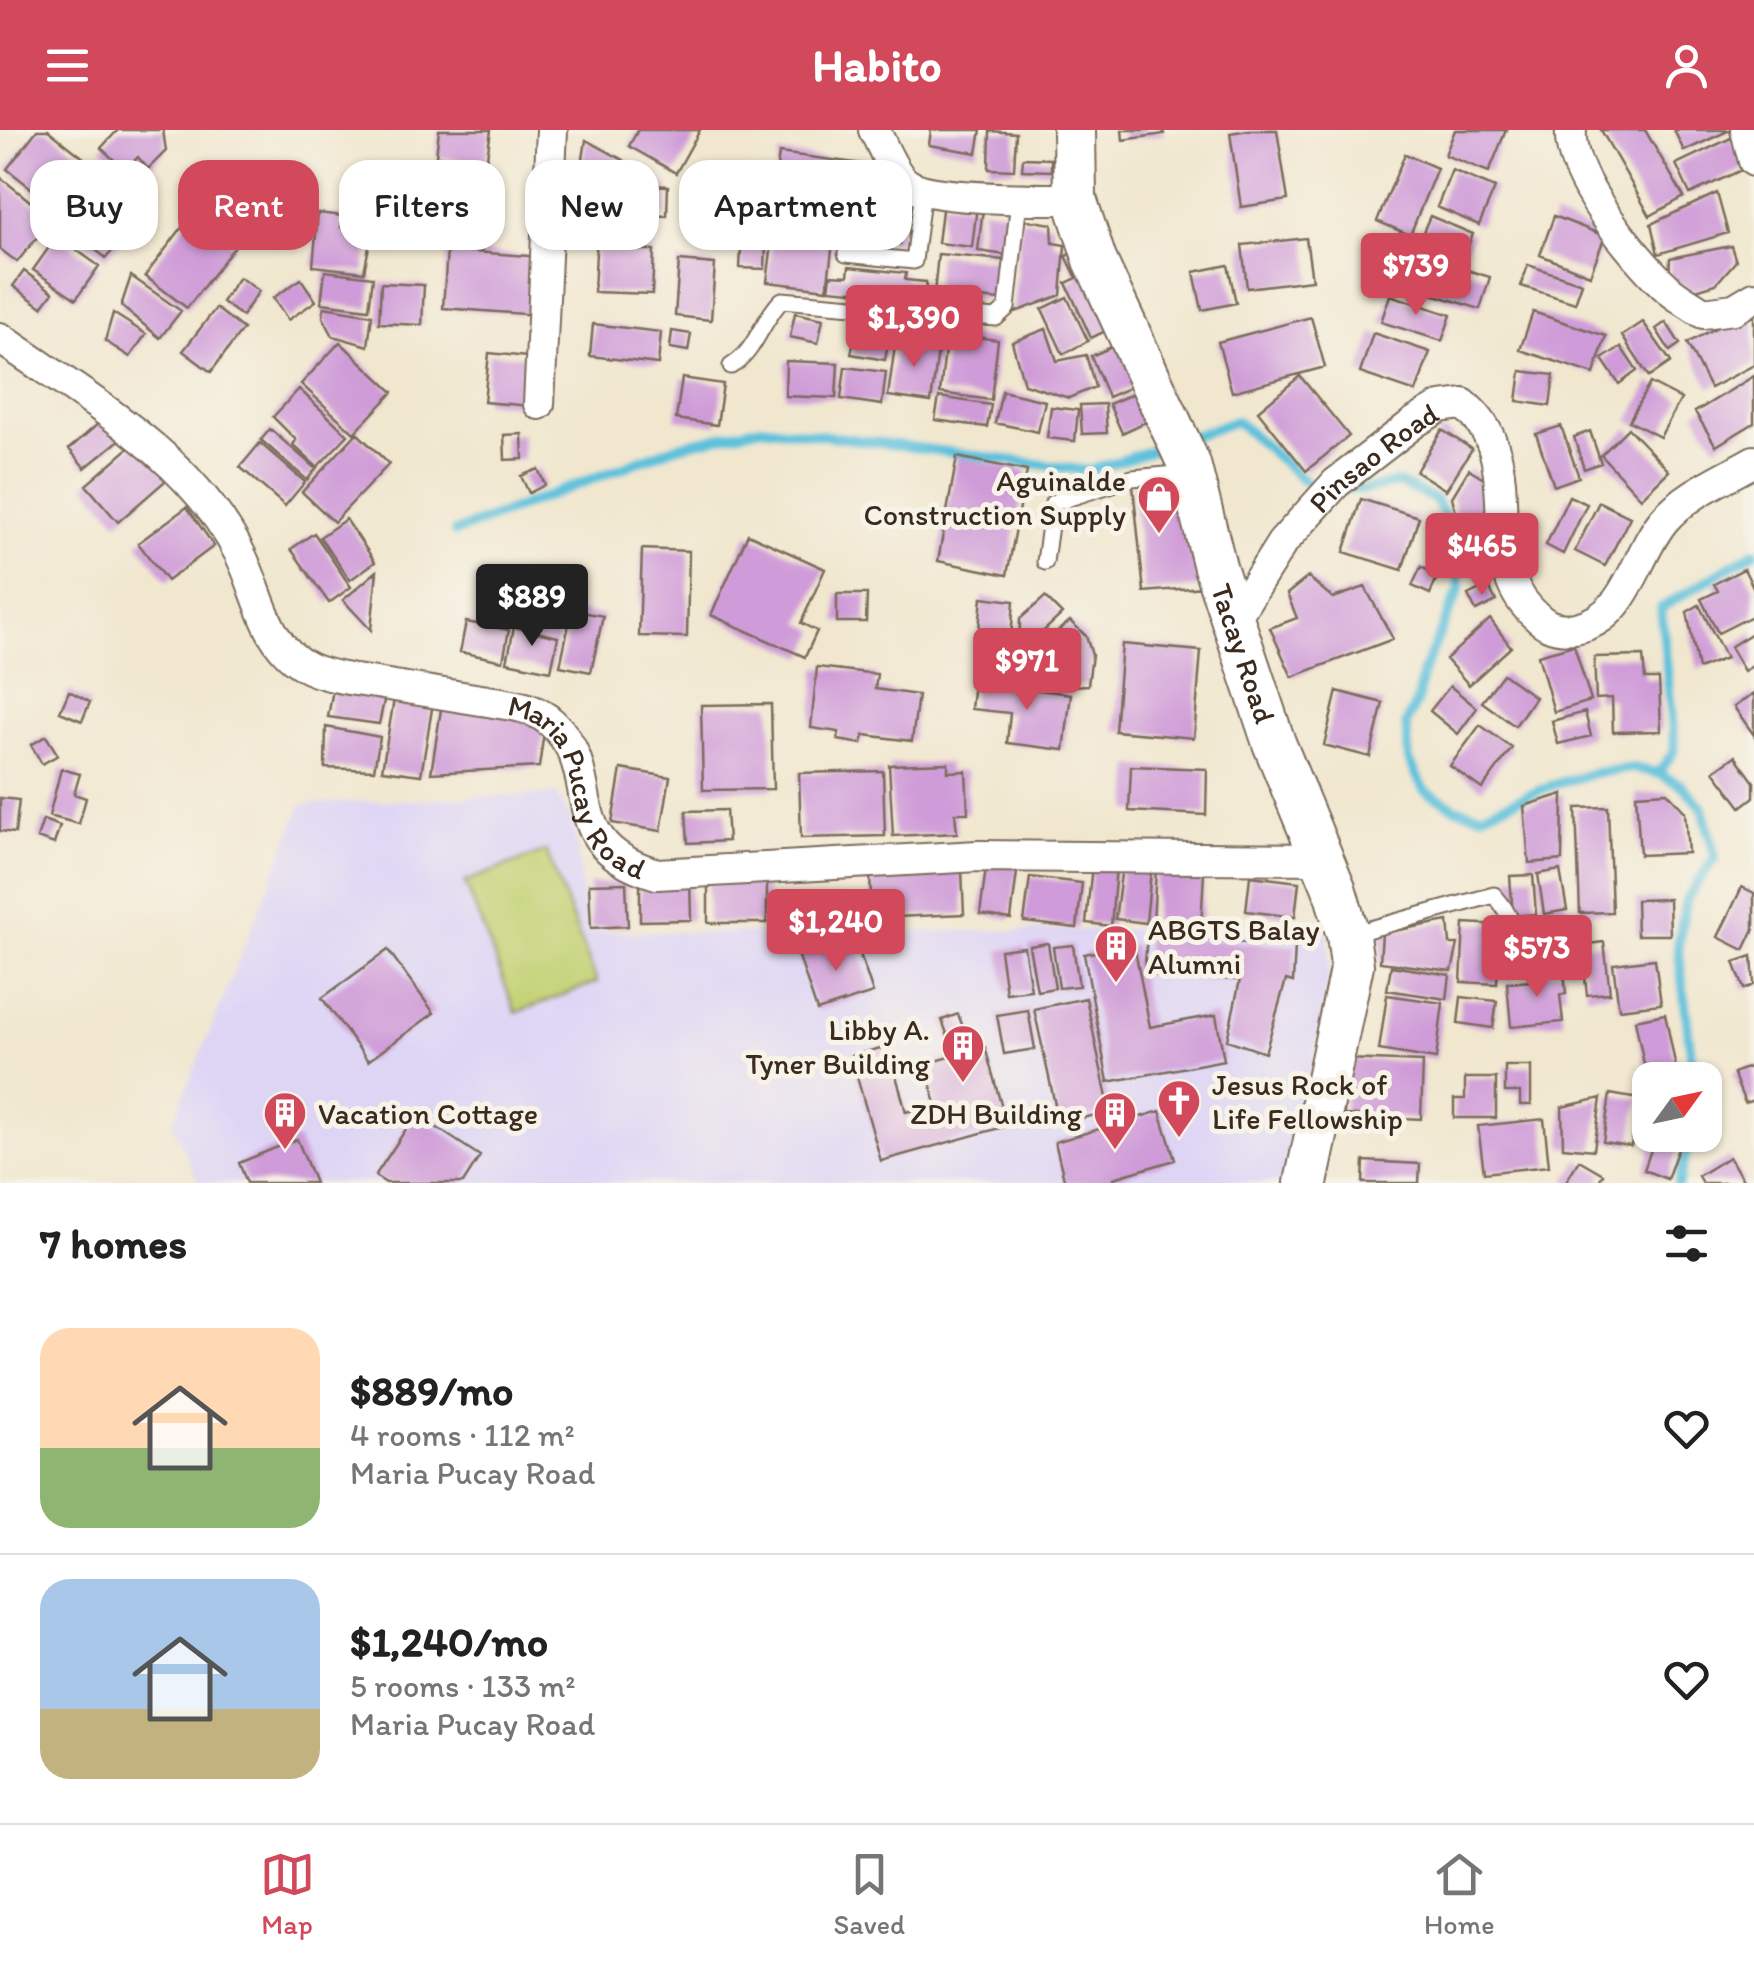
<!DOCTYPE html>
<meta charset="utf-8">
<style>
:root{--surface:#fff;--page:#f6f6f6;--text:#222;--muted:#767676;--line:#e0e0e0;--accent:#d1495b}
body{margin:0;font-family:Itim,sans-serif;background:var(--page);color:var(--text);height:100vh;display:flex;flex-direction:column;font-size:38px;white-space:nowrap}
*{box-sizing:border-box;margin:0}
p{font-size:32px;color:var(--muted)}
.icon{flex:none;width:55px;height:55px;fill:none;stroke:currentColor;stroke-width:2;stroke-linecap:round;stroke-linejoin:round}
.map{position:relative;height:1053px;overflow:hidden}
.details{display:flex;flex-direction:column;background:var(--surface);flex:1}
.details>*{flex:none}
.banner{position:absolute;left:30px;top:30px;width:1000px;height:90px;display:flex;gap:20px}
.needle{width:65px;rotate:57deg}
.buttons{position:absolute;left:1632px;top:932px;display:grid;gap:20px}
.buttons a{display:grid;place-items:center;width:90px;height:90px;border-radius:20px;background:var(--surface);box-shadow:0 2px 8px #0004;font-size:50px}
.price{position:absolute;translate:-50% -85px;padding:0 22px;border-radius:10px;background:var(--accent);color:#fff;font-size:32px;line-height:65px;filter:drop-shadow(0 2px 5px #0008)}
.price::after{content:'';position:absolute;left:50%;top:60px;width:30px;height:22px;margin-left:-15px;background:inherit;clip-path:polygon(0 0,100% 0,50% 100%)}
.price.active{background:#222;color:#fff}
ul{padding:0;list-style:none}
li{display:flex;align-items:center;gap:30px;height:250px;padding:0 40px}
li+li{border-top:2px solid var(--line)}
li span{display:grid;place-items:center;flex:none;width:280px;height:200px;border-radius:30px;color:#555}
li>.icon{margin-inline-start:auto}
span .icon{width:120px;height:120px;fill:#fffc;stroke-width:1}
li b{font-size:42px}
h2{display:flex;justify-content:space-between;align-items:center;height:120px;padding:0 40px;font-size:42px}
.tag{padding:0 35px;border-radius:30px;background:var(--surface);box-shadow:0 2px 8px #0004;font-size:35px;line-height:90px}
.tag.active{background:var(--accent);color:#fff}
header{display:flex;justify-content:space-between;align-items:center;height:130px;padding:0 40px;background:var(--accent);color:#fff;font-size:45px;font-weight:700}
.dock{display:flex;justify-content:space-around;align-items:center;height:140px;border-top:2px solid var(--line);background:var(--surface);font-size:28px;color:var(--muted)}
.dock a{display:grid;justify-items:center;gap:5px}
.dock .active{color:var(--accent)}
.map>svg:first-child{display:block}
.built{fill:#ded5f5}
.green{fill:#c2d173;stroke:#7e7e48;stroke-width:2.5}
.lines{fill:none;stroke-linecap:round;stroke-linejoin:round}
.stream{stroke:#5dc1db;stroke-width:10}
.building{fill:#cf9bd8}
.service-casing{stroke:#7b6c5c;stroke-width:19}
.minor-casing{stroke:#7b6c5c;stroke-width:34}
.secondary-casing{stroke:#7b6c5c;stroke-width:46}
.service{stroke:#fff;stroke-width:15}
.minor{stroke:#fff;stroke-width:30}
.secondary{stroke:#fff;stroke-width:42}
.labels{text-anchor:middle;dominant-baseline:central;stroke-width:10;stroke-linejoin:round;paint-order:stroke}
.street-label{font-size:30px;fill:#3b2a1e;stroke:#f7f3e8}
.poi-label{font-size:30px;fill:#3b2a1e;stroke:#f7f3e8;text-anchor:end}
</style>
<header><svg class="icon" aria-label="menu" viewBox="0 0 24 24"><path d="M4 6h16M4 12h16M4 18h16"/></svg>Habito<svg class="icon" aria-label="person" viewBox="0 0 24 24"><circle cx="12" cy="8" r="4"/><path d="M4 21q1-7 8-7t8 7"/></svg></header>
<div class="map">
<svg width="1754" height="1053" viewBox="0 0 1754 1053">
<rect width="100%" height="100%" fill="#f7f3e8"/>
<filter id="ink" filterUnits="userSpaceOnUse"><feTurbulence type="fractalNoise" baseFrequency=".01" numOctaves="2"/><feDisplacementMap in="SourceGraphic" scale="20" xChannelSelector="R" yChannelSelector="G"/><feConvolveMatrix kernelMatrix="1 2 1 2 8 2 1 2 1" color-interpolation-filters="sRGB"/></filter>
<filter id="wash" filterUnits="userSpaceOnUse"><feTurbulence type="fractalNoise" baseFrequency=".0048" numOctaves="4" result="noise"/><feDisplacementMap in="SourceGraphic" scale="40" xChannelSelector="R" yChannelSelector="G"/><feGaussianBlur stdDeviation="2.25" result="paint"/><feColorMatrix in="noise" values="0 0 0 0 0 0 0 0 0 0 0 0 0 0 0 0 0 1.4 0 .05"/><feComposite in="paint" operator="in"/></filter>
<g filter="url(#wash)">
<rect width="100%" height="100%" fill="#f1e7cf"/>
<path class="built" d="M556,664L574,693L587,801L772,803L1272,798L1328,793L1329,846L1289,1053H199L172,994L302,674Z"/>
<path class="green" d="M546,721L597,852L516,883L465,752Z"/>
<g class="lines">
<path class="stream" d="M1187,308L1236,291L1309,355L1322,356
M1339,358L1363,360L1398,353L1434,369L1448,391L1457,425L1460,458L1422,544L1418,568L1406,594L1409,630L1424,660L1458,679L1482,684L1550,656L1594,643L1634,638L1658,643L1683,656L1703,678L1715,727L1686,770L1678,815L1694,950
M455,402L678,316L762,297L1089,341L1171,314
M1658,643L1675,620L1661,478L1754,422
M1678,1053L1691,1005"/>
</g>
<g id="blocks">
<path class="building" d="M37,0H48L95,37L60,81L7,39Z
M118,0H163L166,21L148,39L138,27L125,40L101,18Z
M439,0H491L486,34L436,26Z
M638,0H700L676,43L629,16Z
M931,0H981L977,23L929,15Z
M1122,0H1163L1164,4L1123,10Z
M1249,0H1277L1288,70L1241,77L1230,3Z
M1455,0H1506L1489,42L1445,25Z
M1601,0H1645L1684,67L1650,86Z
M1674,0H1730L1684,21Z
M990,1L1016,3L1014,40L989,39Z
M1731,8L1746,38L1690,64L1676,34Z
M586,10L636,37L627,96L574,85Z
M779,23L879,36L876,66L775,52Z
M1405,24L1437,38L1410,105L1377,91Z
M1023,28L1051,29V41L1022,40Z
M231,40L286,63L252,108L207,78Z
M1452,40L1495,58L1479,95L1437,77Z
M107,41L159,67L106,128L65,96Z
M0,47L52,89L17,132L0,119Z
M388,49L435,55L430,107L383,101Z
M650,55L668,56L667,86L649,85Z
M1717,63L1728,103L1658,124L1651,94Z
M744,64L768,65L765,139L740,138Z
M879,66L904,70L900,114L863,110L864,92L876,93Z
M359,70L379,75L372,101L353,95Z
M943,72L977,76L972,117L938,113Z
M777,75L837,82L827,159L767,152Z
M983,78L1012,82L1006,125L978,121Z
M193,83L235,116L187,178L145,146Z
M318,83L343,86L341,97L370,111L364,142L313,136Z
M1430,86L1473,104L1462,130L1419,111Z
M1554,86L1605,106L1590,145L1540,125Z
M1021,89L1052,94L1053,113L1065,115L1061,165L1013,183Z
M597,101L642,102L641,120H654L652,164L594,162Z
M57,106L99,136L76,169L33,140Z
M1306,108L1312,150L1247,158L1242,115Z
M1731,116L1736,131L1716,154L1693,161L1669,147L1670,128Z
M1393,117L1490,147L1480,179L1383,149Z
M1081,118L1118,195L1091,208L1066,153L1077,148L1066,126Z
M447,120L542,127L538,185L443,178Z
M938,124L1004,130L1001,170L934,164Z
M679,131L715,134L711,190L675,186Z
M1228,135L1236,173L1202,180L1194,142Z
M1528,135L1582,153L1575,173L1521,156Z
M849,137L906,143L905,150L926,152L925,168L829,159L831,145L848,146Z
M24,141L53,162L42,177L13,156Z
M325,141L373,147L369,179L321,173Z
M131,146L181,181L160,208L121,176Z
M239,147L259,161L242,186L222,172Z
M301,149L316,171L288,190L273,168Z
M381,153L424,155L422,195L379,193Z
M1390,165L1451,185L1442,211L1381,192Z
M1067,167L1088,211L1063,224L1042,179Z
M324,177L372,185L368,216L333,206L323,187Z
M216,178L243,199L211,242L183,221Z
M1754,178V235L1710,258L1687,213Z
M1533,182L1606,206L1594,244L1520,220Z
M113,183L146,204L130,227L105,211Z
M795,183L823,189L818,213L790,207Z
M1311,187L1325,237L1232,262L1218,212Z
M1643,192L1671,232L1649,247L1622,206Z
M1666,192L1680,214L1670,221L1656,199Z
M593,194L661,202L658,234L590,226Z
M857,196L890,202L885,230L851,224Z
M1046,199L1057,231L1086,225L1095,257L1069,268L1024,254L1012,212Z
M672,201L691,204L688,221L670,218Z
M947,203L998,210L991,270L940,263Z
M1373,203L1430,222L1416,262L1360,243Z
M896,208L939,214L931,272L888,266Z
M340,212L393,262L354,303L301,254Z
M1121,213L1138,254L1108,267L1091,226Z
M1621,217L1637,241L1619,254L1602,229Z
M489,223L537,228L531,276L484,272Z
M786,231L838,233L836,268L785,266Z
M845,237L886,242L882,275L841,269Z
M1521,241L1554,245L1550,276L1517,271Z
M1300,246L1349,306L1306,341L1258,281Z
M1754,246V293L1716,316L1695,282Z
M682,248L723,254L717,295L676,289Z
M1650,253L1681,269L1660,307L1629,291Z
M299,259L348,305L317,337L293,315L296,310L273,287Z
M1144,259L1157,287L1122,303L1109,274Z
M1002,261L1045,271L1038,302L995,293Z
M939,267L991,275L987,297L935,290Z
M1105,274L1107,303L1082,304L1080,275Z
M1051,277L1078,280L1075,311L1047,308Z
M106,287L123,307L85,338L69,319Z
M1561,296L1579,347L1554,356L1536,304Z
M1628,298L1669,341L1641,368L1601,325Z
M270,299L316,339L307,350L261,310Z
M1442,300L1472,319L1446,360L1416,341Z
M1590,301L1601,333L1584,339L1574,307Z
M357,303L389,334L334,392L302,362Z
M522,304L523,329L505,330L504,305Z
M140,308L172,345L118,392L86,355Z
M260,313L305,352L285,376L240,337Z
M957,327L1027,341L1007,445L938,431Z
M538,339L545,355L529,363L521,346Z
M1469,339L1495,355L1496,426L1467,427L1452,367Z
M1193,350L1203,457L1144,462L1133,356Z
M1569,366L1587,374L1563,424L1546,415Z
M1361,369L1419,387L1402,440L1344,422Z
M1599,372L1630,387L1605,436L1575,421Z
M187,377L214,416L167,451L138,413Z
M346,389L375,432L350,450L320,407Z
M314,403L351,457L329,473L291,419Z
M748,404L825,439L801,493L817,501L805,527L711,485Z
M642,419L689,421L687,507L639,506Z
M1421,437L1438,445L1430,464L1412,456Z
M1744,439L1754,459V485L1718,503L1701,469L1718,461L1714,454Z
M377,441L371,500L343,470Z
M1308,447L1333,468L1365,457L1393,509L1292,547L1270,498L1297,488L1287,464Z
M1488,455L1496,471L1476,481L1468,465Z
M837,464H867L866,492H837Z
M982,467L1014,471L1008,544L975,542Z
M1045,467L1062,484L1019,524L1020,489Z
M1699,475L1726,528L1698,539L1687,482Z
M572,480L603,486L591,542L560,536Z
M1490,489L1511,517L1469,555L1446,529Z
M1070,491L1086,506L1092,525L1088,555L1057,557L1027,550L1018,534Z
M466,492L509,500L503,531L460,522Z
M514,497L558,507L551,541L507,532Z
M1754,502V535L1744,541L1730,517Z
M1122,514L1201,521L1194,608L1115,601Z
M1574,515L1591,571L1554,582L1538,525Z
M1643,526L1645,549H1659L1661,601L1613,602L1612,568L1596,569L1594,527Z
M817,537L877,544L875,559L918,565L912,611L864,605L862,614L838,610L839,602L811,598Z
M1503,544L1535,567L1515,596L1482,572Z
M335,548L387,557L379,594L328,587Z
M974,552L1071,564L1064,620L1007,613L1010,583L971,579Z
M1450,556L1477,578L1458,604L1430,581Z
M396,557L434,567L421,645L382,640Z
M69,561L90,572L82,591L60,582Z
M1337,561L1383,573L1370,627L1324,615Z
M1754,563V605L1734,577Z
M442,573L546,588L539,637L431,643Z
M771,574L773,659L703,660L701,575Z
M1585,582L1591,606L1558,614L1552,591Z
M1480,595L1512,618L1482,659L1450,636Z
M326,597L380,607L374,640L325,638Z
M46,606L58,625L42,634L31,615Z
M1735,626L1754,652V667L1741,677L1714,641Z
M948,633V642L966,641L968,683H955L957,703L893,706L889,635Z
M1131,636L1207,639L1206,685L1129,681Z
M61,639L80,644L74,664L86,668L79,694L49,686Z
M621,639L670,647L661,701L612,693Z
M883,641L885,706L801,708L799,643Z
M1667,662L1685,682L1688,723L1640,725L1636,664Z
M1563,664L1562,730L1529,733L1524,676Z
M0,668L19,670L15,703L0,701Z
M1608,677L1612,782L1580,783L1576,678Z
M726,680L728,711L688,713L686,681Z
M43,690L60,696L54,714L37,708Z
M987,730L1018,734L1011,789L980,784Z
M1092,735L1116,737L1111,796L1086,793Z
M1122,737L1151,740L1146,793L1115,789Z
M1156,739L1204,742L1201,797L1153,794Z
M1560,740L1567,780L1544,784L1538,744Z
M962,741L964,784L872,788L870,745Z
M1533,745L1536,784L1513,786L1510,746Z
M1250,746L1299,752L1295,787L1246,781Z
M690,747L691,790L640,791V748Z
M1030,747L1082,753L1077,798L1024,792Z
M626,753L628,796L591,798L589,754Z
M708,753H767V793H708Z
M1742,757L1754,763V799L1744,820L1718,807Z
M1669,769L1670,805H1637L1636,770Z
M1448,791L1450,814H1458L1452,841L1380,832L1382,803Z
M1464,793L1499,795L1497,854L1461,852Z
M1568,795L1569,836L1538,837L1537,796Z
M854,806L873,863L817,881L798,824Z
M1147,806L1295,816L1293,852L1286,850L1265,923L1227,910L1240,850L1144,844Z
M1604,812L1610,863L1587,865L1581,815Z
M1048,813L1055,858L1037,861L1029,816Z
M1073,815L1079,856L1059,858L1053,817Z
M1134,815L1150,897L1216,885L1224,930L1108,952L1084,824Z
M1024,817L1031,860L1006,863L1000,820Z
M388,820L434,883L368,931L322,868Z
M1752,826L1754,855L1744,859L1734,832Z
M1655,829L1661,874L1619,879L1613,834Z
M1391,836L1450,845L1447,869L1387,860Z
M1564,841L1566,864L1560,865L1563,892L1511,897L1507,853L1532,851L1531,844Z
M1387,865L1443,873L1436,929L1379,920Z
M1461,867L1497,871L1493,898L1458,893Z
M1086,868L1110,982L1059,993L1034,879Z
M1028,880L1035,919L1004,924L997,885Z
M958,884L968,910L951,915L942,890Z
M1665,884L1677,943L1647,949L1635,890Z
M888,916L906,982L936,974L925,934L985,917L1007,996L881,1031L851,926Z
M1346,929L1423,932L1421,989L1344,985Z
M1754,935V970L1745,973L1733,943Z
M1505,936H1531V975H1520V962H1505Z
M1465,948H1496V988H1454V969H1465Z
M1610,964L1639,969L1631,1016L1603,1012Z
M1601,968L1594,1020L1563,1017L1562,977Z
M1160,981L1175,1030L1114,1048L1115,1053H1065L1055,1012Z
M416,984L480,1026L463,1053H386L375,1046Z
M1544,989L1549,1036L1484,1043L1478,996Z
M1656,1005H1683L1667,1049L1644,1040Z
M297,1009L315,1053H247L239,1033Z
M1729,1027L1745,1053H1702L1698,1046Z
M1579,1030L1603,1044L1598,1053H1565Z
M1364,1031L1420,1034L1419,1053H1363Z"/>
</g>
</g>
<g filter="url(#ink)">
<use href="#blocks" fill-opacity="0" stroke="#7b6c5c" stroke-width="2.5"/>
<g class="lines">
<g class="service-casing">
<path id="service" d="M851,81L846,124L914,131L923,60
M731,236C756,222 761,190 782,170L996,188L1007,178L1019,70
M1045,432L1053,373L1132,348L1188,343
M1352,804L1494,765C1511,784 1516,799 1515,824"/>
</g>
<g class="minor-casing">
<g id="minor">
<path d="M874,0C883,15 892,43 906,53C928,70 1044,69 1075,69"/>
<path d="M1571,0C1567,46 1633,126 1665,156C1676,167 1691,174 1703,183L1734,179L1754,167"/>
<path d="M1746,0L1754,31"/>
<path id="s1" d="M0,208C87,269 191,326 240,424C261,465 264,516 309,538C329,547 355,550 376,553C411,559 446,564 481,570C505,574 533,575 552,593C608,645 553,714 657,744L978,726L1321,729"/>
<path d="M539,274L552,0"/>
<path id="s2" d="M1233,491L1282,413L1336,353L1415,292L1440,277L1463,274C1531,328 1475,421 1529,479C1543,494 1553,501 1575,498C1628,489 1634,426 1664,390C1686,364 1725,348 1754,331"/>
</g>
</g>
<g class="secondary-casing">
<g id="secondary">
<path id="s3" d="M1074,0L1075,69L1095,130L1189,334L1215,437L1274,613L1334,758L1348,805L1352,835L1306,1053"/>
</g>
</g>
<use href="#service" class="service"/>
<use href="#minor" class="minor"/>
<use href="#secondary" class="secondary"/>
</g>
</g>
<defs>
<g id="shop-pin" transform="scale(2.25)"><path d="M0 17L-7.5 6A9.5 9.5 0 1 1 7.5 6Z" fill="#d1495b" stroke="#f7f3e8"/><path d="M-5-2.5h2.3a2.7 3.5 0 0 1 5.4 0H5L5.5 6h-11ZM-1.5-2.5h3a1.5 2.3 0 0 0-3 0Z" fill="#fff"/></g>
<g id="building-pin" transform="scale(2.25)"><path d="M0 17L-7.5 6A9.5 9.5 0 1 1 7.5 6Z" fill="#d1495b" stroke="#f7f3e8"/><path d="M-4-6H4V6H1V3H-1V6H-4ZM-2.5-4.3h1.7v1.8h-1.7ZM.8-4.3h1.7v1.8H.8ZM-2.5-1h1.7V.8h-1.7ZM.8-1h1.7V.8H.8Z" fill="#fff"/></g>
<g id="church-pin" transform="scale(2.25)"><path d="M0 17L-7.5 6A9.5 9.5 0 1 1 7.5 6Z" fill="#d1495b" stroke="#f7f3e8"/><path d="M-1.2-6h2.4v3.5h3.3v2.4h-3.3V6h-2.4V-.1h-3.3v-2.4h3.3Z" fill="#fff"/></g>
</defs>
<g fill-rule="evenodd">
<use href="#shop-pin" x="1159" y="367"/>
<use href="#building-pin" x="1116" y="816"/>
<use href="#building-pin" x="963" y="916"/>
<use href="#church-pin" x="1179" y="971"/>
<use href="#building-pin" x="285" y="983"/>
<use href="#building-pin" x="1115" y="983"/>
</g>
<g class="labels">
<g class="street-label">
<text stroke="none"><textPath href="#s2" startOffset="218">Pinsao Road</textPath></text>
<text stroke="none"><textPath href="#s3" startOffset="555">Tacay Road</textPath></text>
<text stroke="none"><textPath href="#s1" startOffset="782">Maria Pucay Road</textPath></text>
</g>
<g class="poi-label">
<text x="1126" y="350">Aguinalde<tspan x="1126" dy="34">Construction Supply</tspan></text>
<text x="1148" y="799" text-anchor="start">ABGTS Balay<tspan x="1148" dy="34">Alumni</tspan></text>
<text x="930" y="899">Libby A.<tspan x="930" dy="34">Tyner Building</tspan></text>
<text x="1212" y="954" text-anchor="start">Jesus Rock of<tspan x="1212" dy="34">Life Fellowship</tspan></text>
<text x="318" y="983" text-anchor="start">Vacation Cottage</text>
<text x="1082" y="983">ZDH Building</text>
</g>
</g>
</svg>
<div class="buttons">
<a><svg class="needle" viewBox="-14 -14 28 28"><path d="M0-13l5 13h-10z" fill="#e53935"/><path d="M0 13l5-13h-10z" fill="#767676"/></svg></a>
</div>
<b class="price" style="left:1416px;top:188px">$739</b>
<b class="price" style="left:914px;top:240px">$1,390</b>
<b class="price" style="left:1482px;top:468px">$465</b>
<b class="price active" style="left:532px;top:519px">$889</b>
<b class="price" style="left:1027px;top:583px">$971</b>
<b class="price" style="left:836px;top:844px">$1,240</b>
<b class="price" style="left:1537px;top:870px">$573</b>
<div class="banner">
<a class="tag">Buy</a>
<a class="tag active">Rent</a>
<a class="tag">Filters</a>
<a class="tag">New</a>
<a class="tag">Apartment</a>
</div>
</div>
<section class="details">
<h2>7 homes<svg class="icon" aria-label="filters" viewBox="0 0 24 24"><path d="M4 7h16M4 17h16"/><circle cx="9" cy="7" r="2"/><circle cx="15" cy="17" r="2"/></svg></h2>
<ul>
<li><span style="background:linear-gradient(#ffd9b3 60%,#8fb573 0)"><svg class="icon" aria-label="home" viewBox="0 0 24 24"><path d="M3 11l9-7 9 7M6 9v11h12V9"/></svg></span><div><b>$889/mo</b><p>4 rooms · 112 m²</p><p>Maria Pucay Road</p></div><svg class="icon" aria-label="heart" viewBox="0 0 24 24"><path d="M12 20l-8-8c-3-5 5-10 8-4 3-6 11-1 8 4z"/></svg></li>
<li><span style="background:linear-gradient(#a9c7e8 65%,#c2b280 0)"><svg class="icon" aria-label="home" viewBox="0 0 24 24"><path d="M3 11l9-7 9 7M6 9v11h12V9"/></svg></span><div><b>$1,240/mo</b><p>5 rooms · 133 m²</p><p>Maria Pucay Road</p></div><svg class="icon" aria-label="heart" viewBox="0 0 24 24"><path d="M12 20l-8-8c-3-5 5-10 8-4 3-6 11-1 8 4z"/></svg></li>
</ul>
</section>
<nav class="dock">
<a class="active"><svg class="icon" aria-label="map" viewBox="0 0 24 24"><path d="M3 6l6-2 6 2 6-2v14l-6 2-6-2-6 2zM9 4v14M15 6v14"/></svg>Map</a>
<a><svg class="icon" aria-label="saved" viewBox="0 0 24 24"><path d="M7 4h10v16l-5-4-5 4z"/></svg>Saved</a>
<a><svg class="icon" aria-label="home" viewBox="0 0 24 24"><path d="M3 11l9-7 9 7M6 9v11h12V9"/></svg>Home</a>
</nav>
